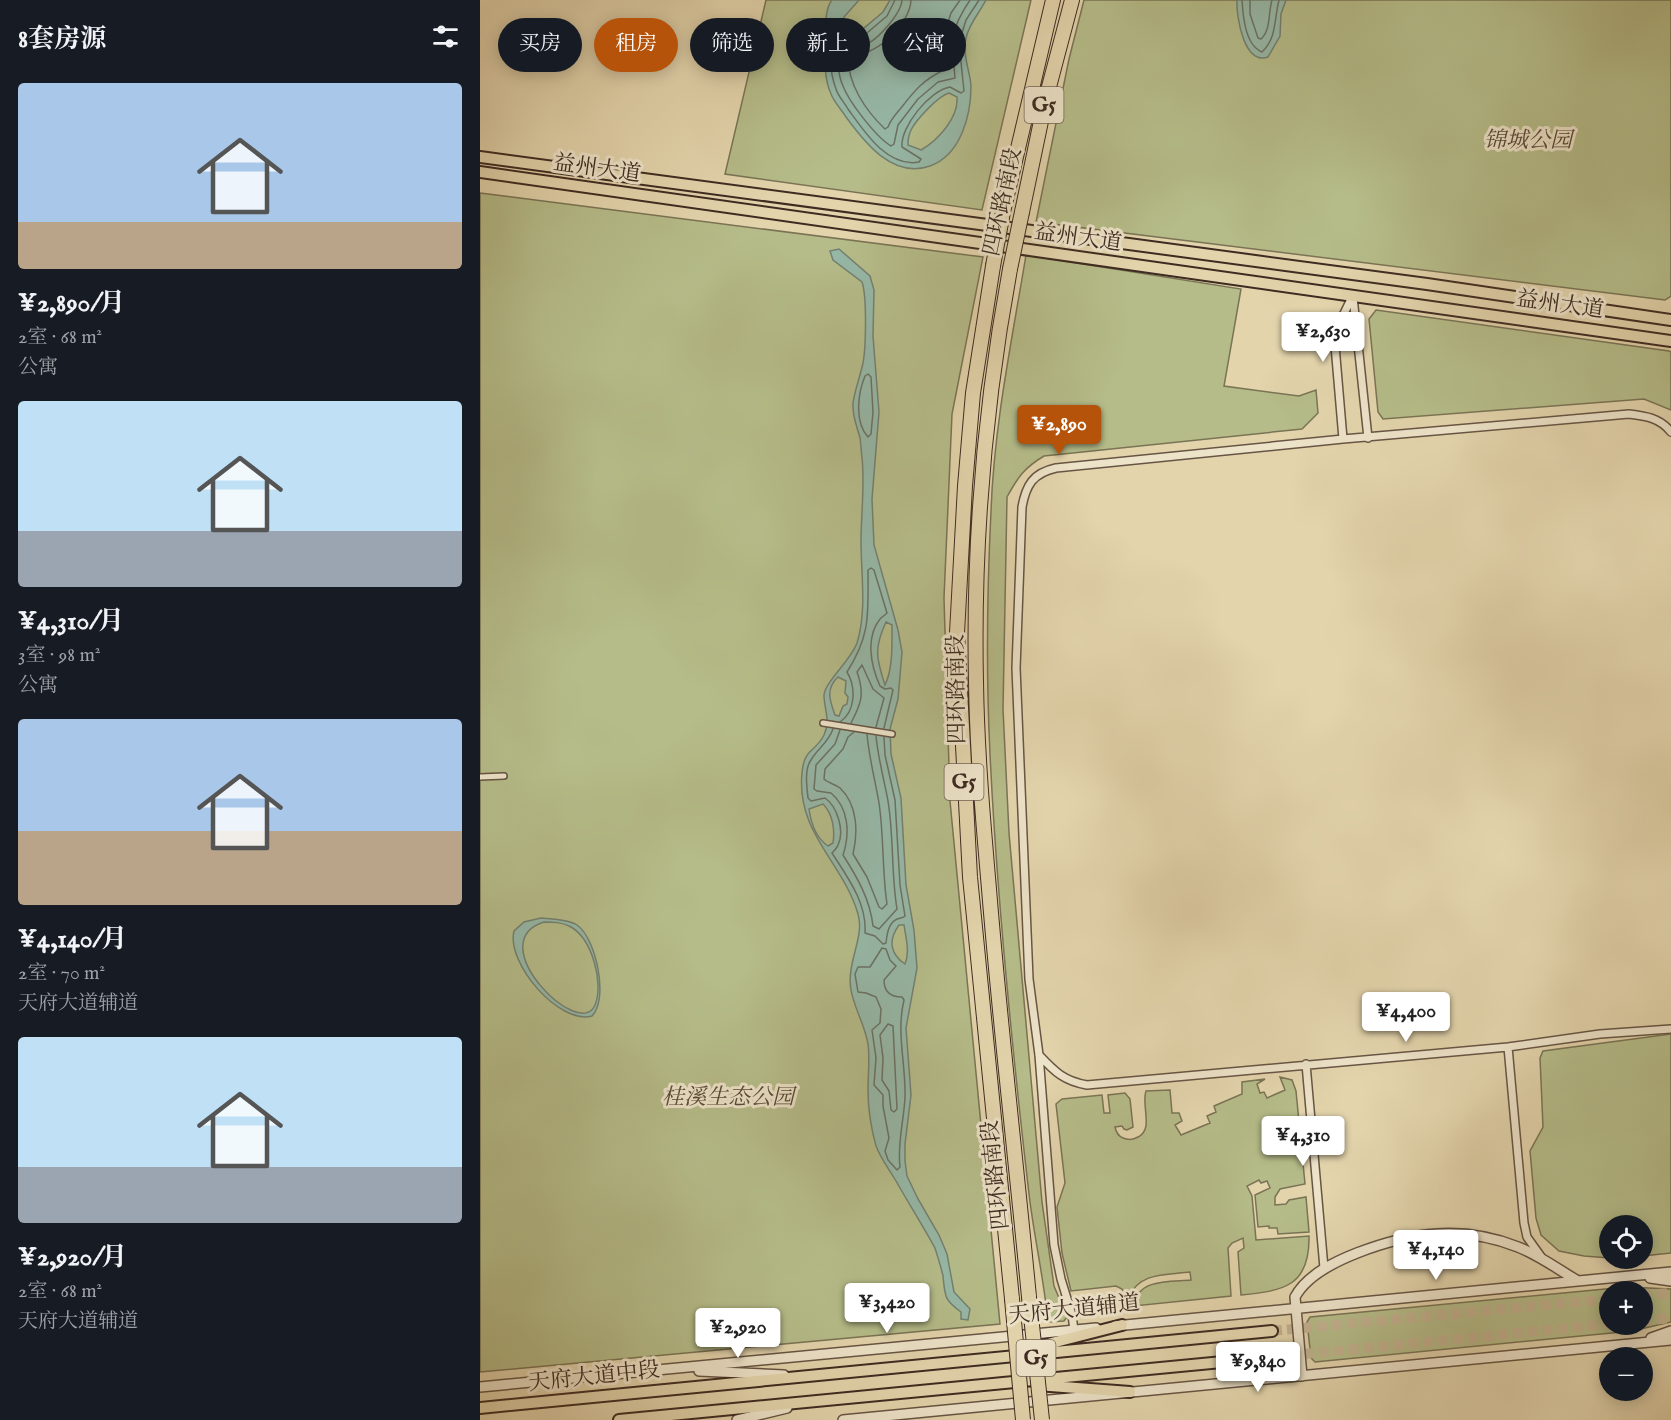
<!DOCTYPE html>
<html lang="zh">
<meta charset="utf-8">
<style>
:root{--surface:#171b24;--page:#20242c;--text:#f1f3f6;--muted:#9ea1a6;--accent:#b45309}
body{margin:0;font-family:"IM FELL English","Noto Serif SC",serif;background:var(--page);color:var(--text);height:100vh;display:flex;flex-direction:column;font-size:22px;white-space:nowrap}
*{box-sizing:border-box;margin:0}
p{font-size:20px;color:var(--muted)}
.icon{flex:none;width:33px;height:33px;fill:none;stroke:currentColor;stroke-width:2;stroke-linecap:round;stroke-linejoin:round}
.map{position:relative;flex:1;overflow:hidden}
.side{display:flex;flex-direction:column;background:var(--surface);width:480px}
.side>*{flex:none}
.banner{position:absolute;left:18px;top:18px;width:570px;height:54px;display:flex;gap:12px}
.buttons{position:absolute;left:1119px;top:1215px;display:grid;gap:12px}
.buttons a{display:grid;place-items:center;width:54px;height:54px;border-radius:50%;background:var(--surface);box-shadow:0 3px 15px #0003;font-size:30px}
.price{position:absolute;translate:-50% -51px;padding:0 14px;border-radius:6px;background:#fff;color:#222;font-size:20px;line-height:39px;filter:drop-shadow(0 2px 3px #0008)}
.price::after{content:'';position:absolute;left:50%;top:36px;width:18px;height:14px;margin-left:-9px;background:inherit;clip-path:polygon(0 0,100% 0,50% 100%)}
.price.current{background:var(--accent);color:#fff}
ul{padding:0;list-style:none}
li{display:grid;align-content:center;gap:12px;height:318px;padding:0 18px}
li span{display:grid;place-items:center;height:186px;border-radius:6px;color:#555}
li>.icon{margin-inline-start:auto}
span .icon{width:108px;height:108px;fill:#fffc;stroke-width:1}
li b{font-size:26px}
h2{display:flex;justify-content:space-between;align-items:center;height:72px;padding:0 18px;font-size:26px}
.tag{padding:0 21px;border-radius:27px;background:var(--surface);box-shadow:0 3px 15px #0003;font-size:21px;line-height:54px}
.tag.current{background:var(--accent);color:#fff}
main{display:flex;flex:1;min-height:0}
.map>svg:first-child{display:block}
.green{fill:#b5bc89;stroke:#7a7455;stroke-width:1.5;fill-rule:evenodd}
.water{fill:#96b8a7;stroke:#738071;stroke-width:1.5;fill-rule:evenodd}
.lines{fill:none;stroke-linecap:round;stroke-linejoin:round}
.shore{stroke:#6a7264;stroke-width:1.5}
.primary-tunnel{stroke:#c2b290;stroke-width:10;stroke-dasharray:10 5;stroke-linecap:butt}
.pedestrian-casing{stroke:#675544;stroke-width:8}
.minor-casing{stroke:#675544;stroke-width:10}
.tertiary-casing{stroke:#675544;stroke-width:12}
.primary-casing{stroke:#3e2b21;stroke-width:14}
.motorway-casing{stroke:#3e2b21;stroke-width:16}
.pedestrian{stroke:#ede3c9;stroke-width:5}
.minor{stroke:#ede3c9;stroke-width:7}
.tertiary{stroke:#ede3c9;stroke-width:9}
.primary{stroke:#e3d4ac;stroke-width:10}
.motorway{stroke:#e3d4ac;stroke-width:14}
.motorway-bridge-casing{stroke:#3e2b21;stroke-width:16;stroke-linecap:butt}
.motorway-bridge{stroke:#e3d4ac;stroke-width:14}
.labels{text-anchor:middle;dominant-baseline:central;stroke-width:6;stroke-linejoin:round;paint-order:stroke}
.shield{fill:#ede3c9;stroke:#726253;stroke-width:1.5}
.shield-label{font-size:21px;font-weight:bold;fill:#3e2b21}
.park-label{font-size:22px;font-style:italic;fill:#564836;stroke:#ede3c9}
.street-label{font-size:22px;fill:#3e2b21;stroke:#ede3c9}
</style>
<main>
<section class="side">
<h2>8套房源<svg class="icon" aria-label="filters" viewBox="0 0 24 24"><path d="M4 7h16M4 17h16"/><circle cx="9" cy="7" r="2"/><circle cx="15" cy="17" r="2"/></svg></h2>
<ul>
<li><span style="background:linear-gradient(#a9c7e8 75%,#b9a48a 0)"><svg class="icon" aria-label="home" viewBox="0 0 24 24"><path d="M3 11l9-7 9 7M6 9v11h12V9"/></svg></span><div><b>¥2,890/月</b><p>2室 · 68 m²</p><p>公寓</p></div></li>
<li><span style="background:linear-gradient(#bfe0f5 70%,#9aa5b1 0)"><svg class="icon" aria-label="home" viewBox="0 0 24 24"><path d="M3 11l9-7 9 7M6 9v11h12V9"/></svg></span><div><b>¥4,310/月</b><p>3室 · 98 m²</p><p>公寓</p></div></li>
<li><span style="background:linear-gradient(#a9c7e8 60%,#b9a48a 0)"><svg class="icon" aria-label="home" viewBox="0 0 24 24"><path d="M3 11l9-7 9 7M6 9v11h12V9"/></svg></span><div><b>¥4,140/月</b><p>2室 · 70 m²</p><p>天府大道辅道</p></div></li>
<li><span style="background:linear-gradient(#bfe0f5 70%,#9aa5b1 0)"><svg class="icon" aria-label="home" viewBox="0 0 24 24"><path d="M3 11l9-7 9 7M6 9v11h12V9"/></svg></span><div><b>¥2,920/月</b><p>2室 · 68 m²</p><p>天府大道辅道</p></div></li>
</ul>
</section>
<div class="map">
<svg width="1191" height="1420" viewBox="0 0 1191 1420">
<rect width="100%" height="100%" fill="#e3d4ac"/>
<filter id="stains"><feTurbulence type="fractalNoise" baseFrequency=".00333" numOctaves="4"/><feColorMatrix values="0 0 0 0 .2 0 0 0 0 .09 0 0 0 0 .02 0 0 0 .5 -.17"/></filter>
<radialGradient id="worn" r=".72"><stop offset=".6" stop-color="#630" stop-opacity="0"/><stop offset="1" stop-color="#630" stop-opacity=".3"/></radialGradient>
<path class="green" d="M286,0H551L502,210L245,174Z
M604,0H1191V296L1185,300L556,222L589,59Z
M0,193L503,257L472,414L464,598L470,801L520,1324L0,1372Z
M546,255L761,289L744,386L819,396L836,390L838,413L822,429L564,456C544,468 538,477 527,497L523,709L529,833L562,1202L574,1286L587,1317L584,1321L568,1322C564,1279 554,1237 549,1194C532,1048 517,901 510,754C506,673 507,592 511,511C514,425 532,340 546,255Z
M896,310L1189,351L1191,352V410L1164,399L903,419L898,412L889,319Z
M1191,1034V1253L1163,1256L1162,1226H1130L1129,1258L1104,1256L1079,1251L1061,1235L1056,1218L1050,1151L1063,1127L1060,1058L1063,1051Z
M800,1077L812,1080L816,1091L825,1184L800,1189L795,1197V1205L806,1204L809,1200L826,1197L829,1232L798,1234L797,1228H789V1226L778,1227L775,1195L790,1188L787,1181L781,1183L779,1180L767,1186L772,1196L776,1240L829,1236C830,1286 804,1291 761,1295L758,1252L764,1248L763,1238L752,1243L748,1248L751,1296L654,1306C657,1278 691,1282 711,1280L710,1272C686,1275 659,1272 648,1298L642,1289L636,1286L591,1291L582,1253L577,1207L585,1183L576,1104L582,1099L622,1095L624,1113H630L628,1095L645,1093L650,1099L653,1127L647,1130L644,1129L642,1126L635,1127C636,1132 638,1136 643,1138C648,1140 653,1140 658,1137C674,1130 661,1105 666,1091L690,1090L692,1113H699L702,1121L695,1125L701,1135L730,1123L727,1116L736,1112L734,1106L762,1094V1082L785,1079L777,1084L780,1093L784,1092L787,1098L805,1090Z
M1146,1287L1191,1289V1322L1152,1331L835,1362L831,1358L827,1322L830,1317ZM1130,1292H1162V1324H1130Z"/>
<path class="water" d="M352,0H379L364,17L362,25L378,33L403,12L410,0H506C498,15 486,28 485,45C484,59 490,72 491,86C491,115 481,155 450,166C413,179 385,143 366,117C361,109 354,102 351,94C343,76 345,54 345,35C346,24 345,9 352,0ZM469,93L477,97C479,118 457,141 441,150L428,145C428,141 429,134 431,130C436,120 458,96 469,93Z
M757,0H806L801,14L800,36L788,57C764,66 756,16 757,0Z
M359,249L390,276L394,290L393,336L399,412L392,499L394,545L418,630L422,652L418,699L410,729L411,754L421,798L426,885L434,930L437,968L426,1028L431,1095L425,1144V1161L427,1176L438,1199L459,1235L467,1254L474,1292L490,1309L488,1320L481,1319V1312C464,1300 465,1296 463,1276C461,1267 458,1258 455,1248C443,1226 429,1204 416,1181C409,1169 401,1159 396,1146C391,1128 388,1108 388,1090C388,1074 390,1059 388,1044C385,1025 374,1008 371,990C366,962 385,938 378,914C363,862 316,833 322,773C324,748 335,753 344,735C351,721 344,709 344,695C345,682 371,660 377,643C387,611 381,574 381,541C381,513 385,485 382,458C381,451 381,444 380,438C377,426 372,416 373,403C375,389 380,377 383,363C386,347 387,296 382,282L353,260L350,251ZM406,622L412,625C412,643 413,669 405,685C396,658 394,648 406,622ZM358,677L366,681L365,693L368,697L367,704L363,706L359,716L355,715C350,701 345,689 358,677ZM343,804C353,814 355,830 353,843L348,846C336,838 331,823 329,809ZM419,925H424C426,938 430,953 425,964C410,954 408,940 419,925Z
M61,918C72,919 88,919 97,925C116,938 129,999 112,1016C79,1025 26,963 34,931L44,922ZM64,922C73,922 82,922 91,927C112,939 124,983 115,1005C100,1042 0,942 64,922Z"/>
<g class="lines">
<path class="shore" d="M415,0L407,16L381,38H375L356,28H352C349,47 349,71 356,89C358,96 364,102 368,109C384,131 407,168 439,162L441,159L422,147C420,127 450,90 470,87L481,93L484,91L479,43L486,20L499,0
M422,0C421,14 395,44 381,46C374,47 368,43 362,41L359,43C358,58 357,73 363,86C369,102 396,137 411,146L414,144L418,125L438,99L458,82L475,78C472,41 468,33 490,0
M431,0C430,25 394,58 370,55L368,57C368,84 385,110 405,129L408,127C411,119 416,114 421,108C435,90 443,80 464,70L463,38L471,13L480,0
M762,0C763,16 765,45 782,52C797,38 794,19 799,0
M770,0V14L778,38L781,39C791,30 788,13 792,0
M388,374L391,377L393,412L391,434L388,437C374,422 378,393 385,376Z
M360,722C376,711 376,687 367,672C391,634 388,614 388,570L391,568L394,570L407,613C405,615 402,617 400,619C385,638 391,666 400,686L405,689L411,688L413,690L404,728
M371,723C381,704 385,694 377,672L382,665L393,689L404,698L396,727
M353,729C348,743 338,748 331,760C324,769 327,788 328,798L331,801L345,798C357,806 365,831 358,845C357,848 354,851 352,853C368,878 387,903 385,933L395,936L403,944L406,943C407,935 408,923 417,919C420,918 423,918 425,916L420,885L415,800L405,755L404,737
M360,730L355,744L336,765L334,789L337,791L351,793C369,808 370,834 363,855C377,877 390,899 393,926L399,929L417,909C411,873 414,837 408,801C404,779 398,758 396,736
M374,732L368,737L363,749L345,769L344,779C348,783 355,784 360,788C378,805 378,833 373,854L387,877L399,907L402,909L407,904C402,871 404,836 399,803C395,779 389,758 387,734
M402,948L406,949L410,960L416,966L404,980C404,992 410,997 422,997L424,1000C416,1033 426,1064 425,1097C424,1121 417,1143 420,1167L417,1170L408,1160L405,1151L409,1138L403,1106V1095L394,1085L396,1058L392,1030L400,1023L401,1009L396,997L386,993L378,992L375,974L378,967H390Z
M408,1024L413,1026L417,1109L414,1112L411,1110L409,1091L402,1080L403,1058L400,1035Z"/>
<path class="primary-tunnel" d="M1162,1295L1191,1293
M1162,1321L1191,1318
M792,1331L1130,1299
M794,1357L1130,1324"/>
<g class="pedestrian-casing">
<path id="pedestrian" d="M343,723L412,734
M0,777L24,776"/>
</g>
<g class="minor-casing">
<path id="minor" d="M873,297L888,438
M863,439L854,334L873,295
M1028,1047L1044,1223L1047,1237L1062,1258
M559,1055C575,1072 584,1081 607,1085L1028,1047L1120,1034L1191,1029
M826,1064L844,1268
M594,1330L592,1315L581,1279L574,1245L559,1055L549,979L536,668L542,507C546,485 553,473 576,468L863,439L1149,414C1166,416 1180,418 1191,432"/>
</g>
<g class="tertiary-casing">
<path id="tertiary" d="M1170,1278L1191,1281
M635,1326L1191,1272
M1171,1338L1191,1331
M219,1371L304,1375
M822,1376L815,1297C827,1275 854,1262 877,1253C931,1232 983,1225 1038,1247C1059,1255 1079,1270 1098,1281
M0,1387L616,1328
M257,1420L307,1408
M363,1420L1191,1340"/>
</g>
<g class="primary-casing">
<path id="primary" d="M0,157L947,284L1191,320
M0,172L1191,341
M548,1349L642,1325
M557,1385L650,1392
M0,1408L792,1331
M139,1420L794,1357"/>
</g>
<g class="motorway-casing">
<path id="motorway" d="M523,212L573,0
M542,212L565,102L592,0
M513,266L493,393L485,486L477,633L490,877L532,1299
M530,269C505,404 493,544 496,682C497,751 503,820 509,889C520,1025 536,1161 549,1297"/>
</g>
<use href="#pedestrian" class="pedestrian"/>
<use href="#minor" class="minor"/>
<use href="#tertiary" class="tertiary"/>
<use href="#primary" class="primary"/>
<use href="#motorway" class="motorway"/>
<g class="motorway-bridge-casing">
<path id="motorway-bridge" d="M513,266L523,212
M530,269L542,212
M549,1297L562,1420
M532,1299L543,1420"/>
</g>
<use href="#motorway-bridge" class="motorway-bridge"/>
</g>
<g class="labels">
<g class="shield">
<rect x="544.5" y="87" width="39" height="36" rx="4.5"/>
<rect x="464.5" y="764" width="39" height="36" rx="4.5"/>
<rect x="536.5" y="1340" width="39" height="36" rx="4.5"/>
</g>
<g class="shield-label">
<text x="564" y="105">G5</text>
<text x="484" y="782">G5</text>
<text x="556" y="1358">G5</text>
</g>
<g class="park-label">
<text x="1048" y="141">锦城公园</text>
<text x="248" y="1098">桂溪生态公园</text>
</g>
<g class="street-label">
<text transform="translate(117 169) rotate(8)">益州大道</text>
<text transform="translate(523 202) rotate(-78)">四环路南段</text>
<text transform="translate(598 238) rotate(8)">益州大道</text>
<text transform="translate(1080 305) rotate(8)">益州大道</text>
<text transform="translate(477 689) rotate(-91)">四环路南段</text>
<text transform="translate(516 1175) rotate(-96)">四环路南段</text>
<text transform="translate(594 1310) rotate(-6)">天府大道辅道</text>
<text transform="translate(114 1377) rotate(-6)">天府大道中段</text>
</g>
</g>
<rect width="100%" height="100%" filter="url(#stains)"/>
<rect width="100%" height="100%" fill="url(#worn)"/>
</svg>
<div class="buttons">
<a><svg class="icon" aria-label="locate" viewBox="0 0 24 24"><circle cx="12" cy="12" r="6"/><path d="M12 2v4M12 18v4M2 12h4M18 12h4"/></svg></a>
<a>+</a>
<a>−</a>
</div>
<b class="price" style="left:843px;top:363px">¥2,630</b>
<b class="price current" style="left:579px;top:456px">¥2,890</b>
<b class="price" style="left:926px;top:1043px">¥4,400</b>
<b class="price" style="left:823px;top:1167px">¥4,310</b>
<b class="price" style="left:956px;top:1281px">¥4,140</b>
<b class="price" style="left:407px;top:1334px">¥3,420</b>
<b class="price" style="left:258px;top:1359px">¥2,920</b>
<b class="price" style="left:778px;top:1393px">¥9,840</b>
<div class="banner">
<a class="tag">买房</a>
<a class="tag current">租房</a>
<a class="tag">筛选</a>
<a class="tag">新上</a>
<a class="tag">公寓</a>
</div>
</div>
</main>
